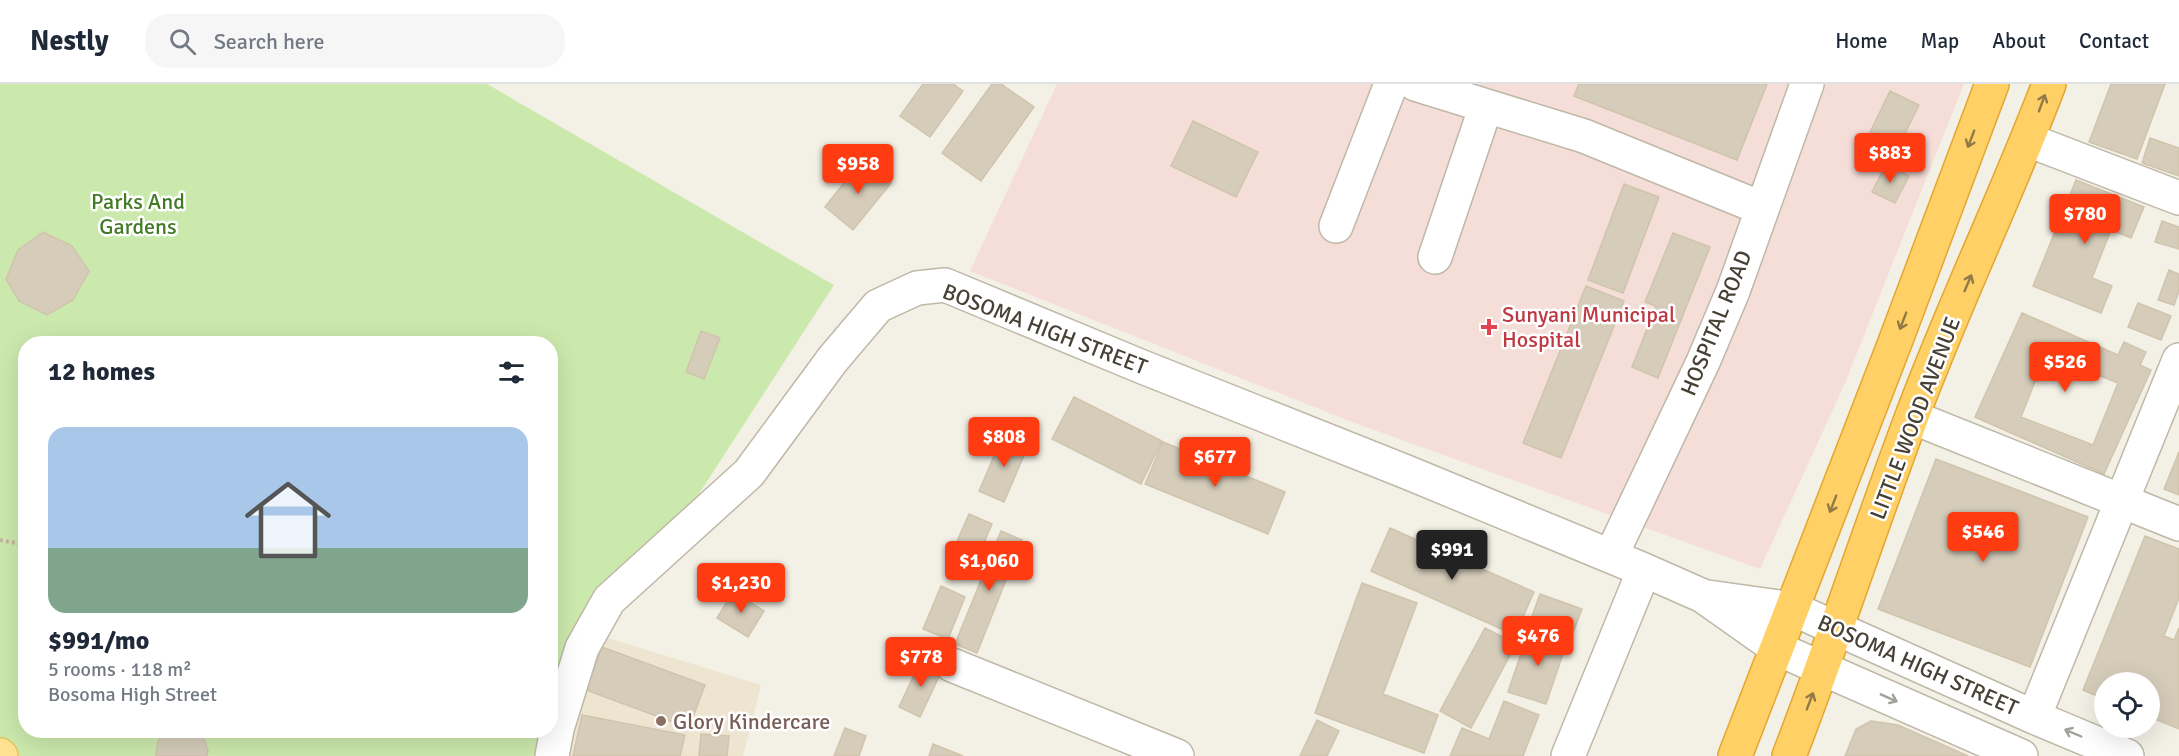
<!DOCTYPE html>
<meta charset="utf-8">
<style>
:root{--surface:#fff;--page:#f6f6f7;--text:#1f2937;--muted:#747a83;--line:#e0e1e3;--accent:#ff3c11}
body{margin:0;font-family:Signika,sans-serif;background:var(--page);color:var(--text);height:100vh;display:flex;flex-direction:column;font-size:22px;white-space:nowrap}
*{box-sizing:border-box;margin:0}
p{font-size:20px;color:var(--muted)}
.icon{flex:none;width:33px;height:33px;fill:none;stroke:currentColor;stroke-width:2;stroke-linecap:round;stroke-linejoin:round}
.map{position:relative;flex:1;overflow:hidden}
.side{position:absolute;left:18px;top:252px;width:540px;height:402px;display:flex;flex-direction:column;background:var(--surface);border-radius:24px;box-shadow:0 6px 24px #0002}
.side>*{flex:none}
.controls{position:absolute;left:2094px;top:588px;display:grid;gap:12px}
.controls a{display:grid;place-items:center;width:66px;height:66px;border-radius:50%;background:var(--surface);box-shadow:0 6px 24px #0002;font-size:30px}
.price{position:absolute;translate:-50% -51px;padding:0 14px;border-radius:6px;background:var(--accent);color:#fff;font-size:20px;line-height:39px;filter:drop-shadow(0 2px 3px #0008)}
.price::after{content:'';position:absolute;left:50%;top:36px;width:18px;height:14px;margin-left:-9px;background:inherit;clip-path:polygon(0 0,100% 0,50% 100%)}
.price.on{background:#222;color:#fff}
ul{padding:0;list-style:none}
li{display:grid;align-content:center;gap:12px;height:318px;padding:0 30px}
li span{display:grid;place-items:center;height:186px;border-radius:18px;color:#555}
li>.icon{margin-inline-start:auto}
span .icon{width:108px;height:108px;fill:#fffc;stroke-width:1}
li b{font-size:26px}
h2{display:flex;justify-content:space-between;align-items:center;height:72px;padding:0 30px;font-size:26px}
header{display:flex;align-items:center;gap:36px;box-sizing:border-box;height:84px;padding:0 30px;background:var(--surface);border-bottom:2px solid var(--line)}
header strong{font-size:28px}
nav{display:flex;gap:33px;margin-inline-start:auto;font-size:21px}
.search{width:420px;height:54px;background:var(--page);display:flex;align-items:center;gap:15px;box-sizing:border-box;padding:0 21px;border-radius:24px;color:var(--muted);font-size:22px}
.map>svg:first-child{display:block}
.education{fill:#ede5cf}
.medical{fill:#f5ddd8}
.green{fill:#cce9ad;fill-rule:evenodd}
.building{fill:#d5ccba;stroke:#d0c4ad;stroke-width:1.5;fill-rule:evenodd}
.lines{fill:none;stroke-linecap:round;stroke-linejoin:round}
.minor-casing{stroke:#bfb8a8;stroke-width:36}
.major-casing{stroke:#e8c35f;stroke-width:36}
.highway-casing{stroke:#e3a630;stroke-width:36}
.path{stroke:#c1b498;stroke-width:4;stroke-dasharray:3 3;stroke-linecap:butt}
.minor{stroke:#fff;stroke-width:33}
.major{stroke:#ffe393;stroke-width:33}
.highway{stroke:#ffd065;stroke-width:33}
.oneway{stroke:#907a48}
.oneway2{stroke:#a2a09a}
.health-dot{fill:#e0444e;stroke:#fff;stroke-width:2}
.education-dot{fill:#8d6e63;stroke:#fff;stroke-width:2}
.labels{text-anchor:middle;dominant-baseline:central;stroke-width:5;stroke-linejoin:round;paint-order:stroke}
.park-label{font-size:22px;fill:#437a26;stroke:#fff}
.health-label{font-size:22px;fill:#be3a42;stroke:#fff;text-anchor:start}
.street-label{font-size:22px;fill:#464035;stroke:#fff}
.education-label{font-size:22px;fill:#785e54;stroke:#fff;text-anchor:start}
</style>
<header>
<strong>Nestly</strong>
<div class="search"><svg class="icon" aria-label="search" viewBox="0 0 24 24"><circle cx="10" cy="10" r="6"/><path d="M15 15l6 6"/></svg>Search here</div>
<nav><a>Home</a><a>Map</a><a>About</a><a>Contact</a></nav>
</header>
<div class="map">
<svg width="2179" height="672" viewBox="0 0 2179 672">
<rect width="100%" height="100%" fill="#f3f0e5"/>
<path class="education" d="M598,551L761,601L743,672H558Z"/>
<path class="medical" d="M1057,0H1964L1845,299L1760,485L1352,338L970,187Z"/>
<path class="green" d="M0,0H487L834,201L673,450L577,553L547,672H0ZM26,260H550V646H26Z"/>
<path class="building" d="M923,0H953L963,7L930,53L900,32Z
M992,0H1001L1034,23L981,97L942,69Z
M1579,0H1767L1737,76L1574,12Z
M2111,0H2165L2137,75L2089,58Z
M1890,7L1919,21L1892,76L1863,63Z
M1193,37L1258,68L1236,113L1171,82Z
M2150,54L2179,64V92L2142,79Z
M862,76L891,99L853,146L825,123Z
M1886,80L1909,92L1895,119L1872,108Z
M2076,96L2144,123L2131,154L2111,146L2092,194L2112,202L2101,229L2033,202Z
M1624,100L1659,113L1623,209L1588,196Z
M2162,137L2179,143V165L2155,158Z
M43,148L72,162L89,187L73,216L47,231L19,217L6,195L18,166Z
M1673,149L1710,163L1658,294L1632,283L1656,222L1645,218Z
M2169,186L2179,190V207L2174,221L2158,216Z
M1586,202L1624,217L1561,374L1523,359Z
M2138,219L2171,232L2161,256L2128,243Z
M2022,229L2118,271L2124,258L2146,268L2140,281L2151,286L2104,390L1975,333ZM2046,270L2118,299L2093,361L2021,333Z
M701,247L720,254L704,295L686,288Z
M1074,313L1162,357L1141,400L1052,355Z
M1003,351L1028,362L1004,418L979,407Z
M1163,358L1285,408L1268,450L1145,400Z
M2179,368V411L2164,405Z
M1936,375L2088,433L2030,583L1878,525Z
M969,430L992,440L974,482L951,471Z
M1390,444L1534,508L1515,551L1371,487Z
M1001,447L1022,456L977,569L955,560Z
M2145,452L2179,465V514L2164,552L2174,556L2179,544V645L2150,633V598H2104V615L2083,606Z
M1362,499L1417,519L1383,610L1438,631L1424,669L1315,629Z
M941,502L965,513L948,555L923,545Z
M733,508L764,527L748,553L717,534Z
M1540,510L1582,525L1572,551L1531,535Z
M1485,544L1516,560L1471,644L1440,627Z
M1529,546L1567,558L1546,620L1508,608Z
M602,563L705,601L689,644L586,606Z
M922,574L943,584L920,633L899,623Z
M1504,617L1539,631L1523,672H1450L1462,644L1489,655Z
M582,631L685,651L680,672H573Z
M1317,636L1339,647L1327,672H1300Z
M1871,637L1898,641L1968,672H1845L1856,645Z
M845,644L866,652L859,672H834Z
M168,646L198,647L205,657L208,667L207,672H156L158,657Z
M701,650L729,652L727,672H699Z
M933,660L963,672H929Z"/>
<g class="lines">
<g class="minor-casing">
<path id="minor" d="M1415,0L1584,52L1761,124
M2028,56L2179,114
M1336,142L1391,0
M1435,173L1486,22
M1912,333L2179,440
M1611,472L1703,278L1733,207L1807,0
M1708,513L1793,525L2034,633L2127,672
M952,581L1177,672
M2034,633L2179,276
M552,672L557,645L582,564L609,516L749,389L833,275L878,222L917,204L945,201L1140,282L1404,387L1644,486L1703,512L1778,565L2021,672
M1568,672L1644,486"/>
</g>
<g class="major-casing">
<path id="major" d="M0,671L1,672"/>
</g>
<g class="highway-casing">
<path id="highway" d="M1735,672L1894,261L1992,0
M1789,672C1832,561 1869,447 1911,335C1953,222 2006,113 2049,0"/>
</g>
<path class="path" d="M0,456L26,461"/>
<use href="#minor" class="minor"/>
<use href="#major" class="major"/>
<use href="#highway" class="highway"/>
</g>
<defs><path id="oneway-shaft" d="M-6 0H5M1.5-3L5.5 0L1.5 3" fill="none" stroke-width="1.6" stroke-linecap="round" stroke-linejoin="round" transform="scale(1.5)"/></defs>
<g class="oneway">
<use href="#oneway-shaft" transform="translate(2042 19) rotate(-70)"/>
<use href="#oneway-shaft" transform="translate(1971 55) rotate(111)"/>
<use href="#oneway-shaft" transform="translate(1968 199) rotate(-67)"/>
<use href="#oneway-shaft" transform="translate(1903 237) rotate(111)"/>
<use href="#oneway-shaft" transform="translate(1833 420) rotate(111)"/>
<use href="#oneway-shaft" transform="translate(1810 617) rotate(-69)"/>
</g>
<g class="oneway2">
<use href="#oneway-shaft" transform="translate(1889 614) rotate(24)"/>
<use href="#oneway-shaft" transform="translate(2073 649) rotate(-157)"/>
</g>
<path class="health-dot" d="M1486 234h6v6h6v6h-6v6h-6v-6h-6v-6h6z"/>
<circle class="education-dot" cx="661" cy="637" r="6"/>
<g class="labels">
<g class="park-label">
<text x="138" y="117">Parks And<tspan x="138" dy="25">Gardens</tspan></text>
</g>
<g class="health-label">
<text x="1502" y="230">Sunyani Municipal<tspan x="1502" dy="25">Hospital</tspan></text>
</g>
<g class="street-label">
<text transform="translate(1716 239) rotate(-68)">HOSPITAL ROAD</text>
<text transform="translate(1045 245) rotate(21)">BOSOMA HIGH STREET</text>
<text transform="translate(1915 334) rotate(-69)">LITTLE WOOD AVENUE</text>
<text transform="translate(1918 581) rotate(24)">BOSOMA HIGH STREET</text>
</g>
<g class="education-label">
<text x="673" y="637">Glory Kindercare</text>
</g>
</g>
</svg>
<div class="controls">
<a><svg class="icon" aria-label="locate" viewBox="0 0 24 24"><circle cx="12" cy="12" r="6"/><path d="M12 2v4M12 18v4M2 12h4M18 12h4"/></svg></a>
</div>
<b class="price" style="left:1890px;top:100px">$883</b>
<b class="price" style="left:858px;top:111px">$958</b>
<b class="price" style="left:2085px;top:161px">$780</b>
<b class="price" style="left:2065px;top:309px">$526</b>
<b class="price" style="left:1004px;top:384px">$808</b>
<b class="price" style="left:1215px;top:404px">$677</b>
<b class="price" style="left:1983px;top:479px">$546</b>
<b class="price on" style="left:1452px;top:497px">$991</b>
<b class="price" style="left:989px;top:508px">$1,060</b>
<b class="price" style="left:741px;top:530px">$1,230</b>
<b class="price" style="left:1538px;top:583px">$476</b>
<b class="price" style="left:921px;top:604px">$778</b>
<section class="side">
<h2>12 homes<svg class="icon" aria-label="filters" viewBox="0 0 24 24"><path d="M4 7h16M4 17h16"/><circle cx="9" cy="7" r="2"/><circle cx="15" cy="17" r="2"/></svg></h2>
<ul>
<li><span style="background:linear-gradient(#a9c7e8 65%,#7fa58c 0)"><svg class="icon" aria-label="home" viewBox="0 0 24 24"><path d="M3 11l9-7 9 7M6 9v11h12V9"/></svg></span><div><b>$991/mo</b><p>5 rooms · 118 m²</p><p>Bosoma High Street</p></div></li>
</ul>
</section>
</div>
